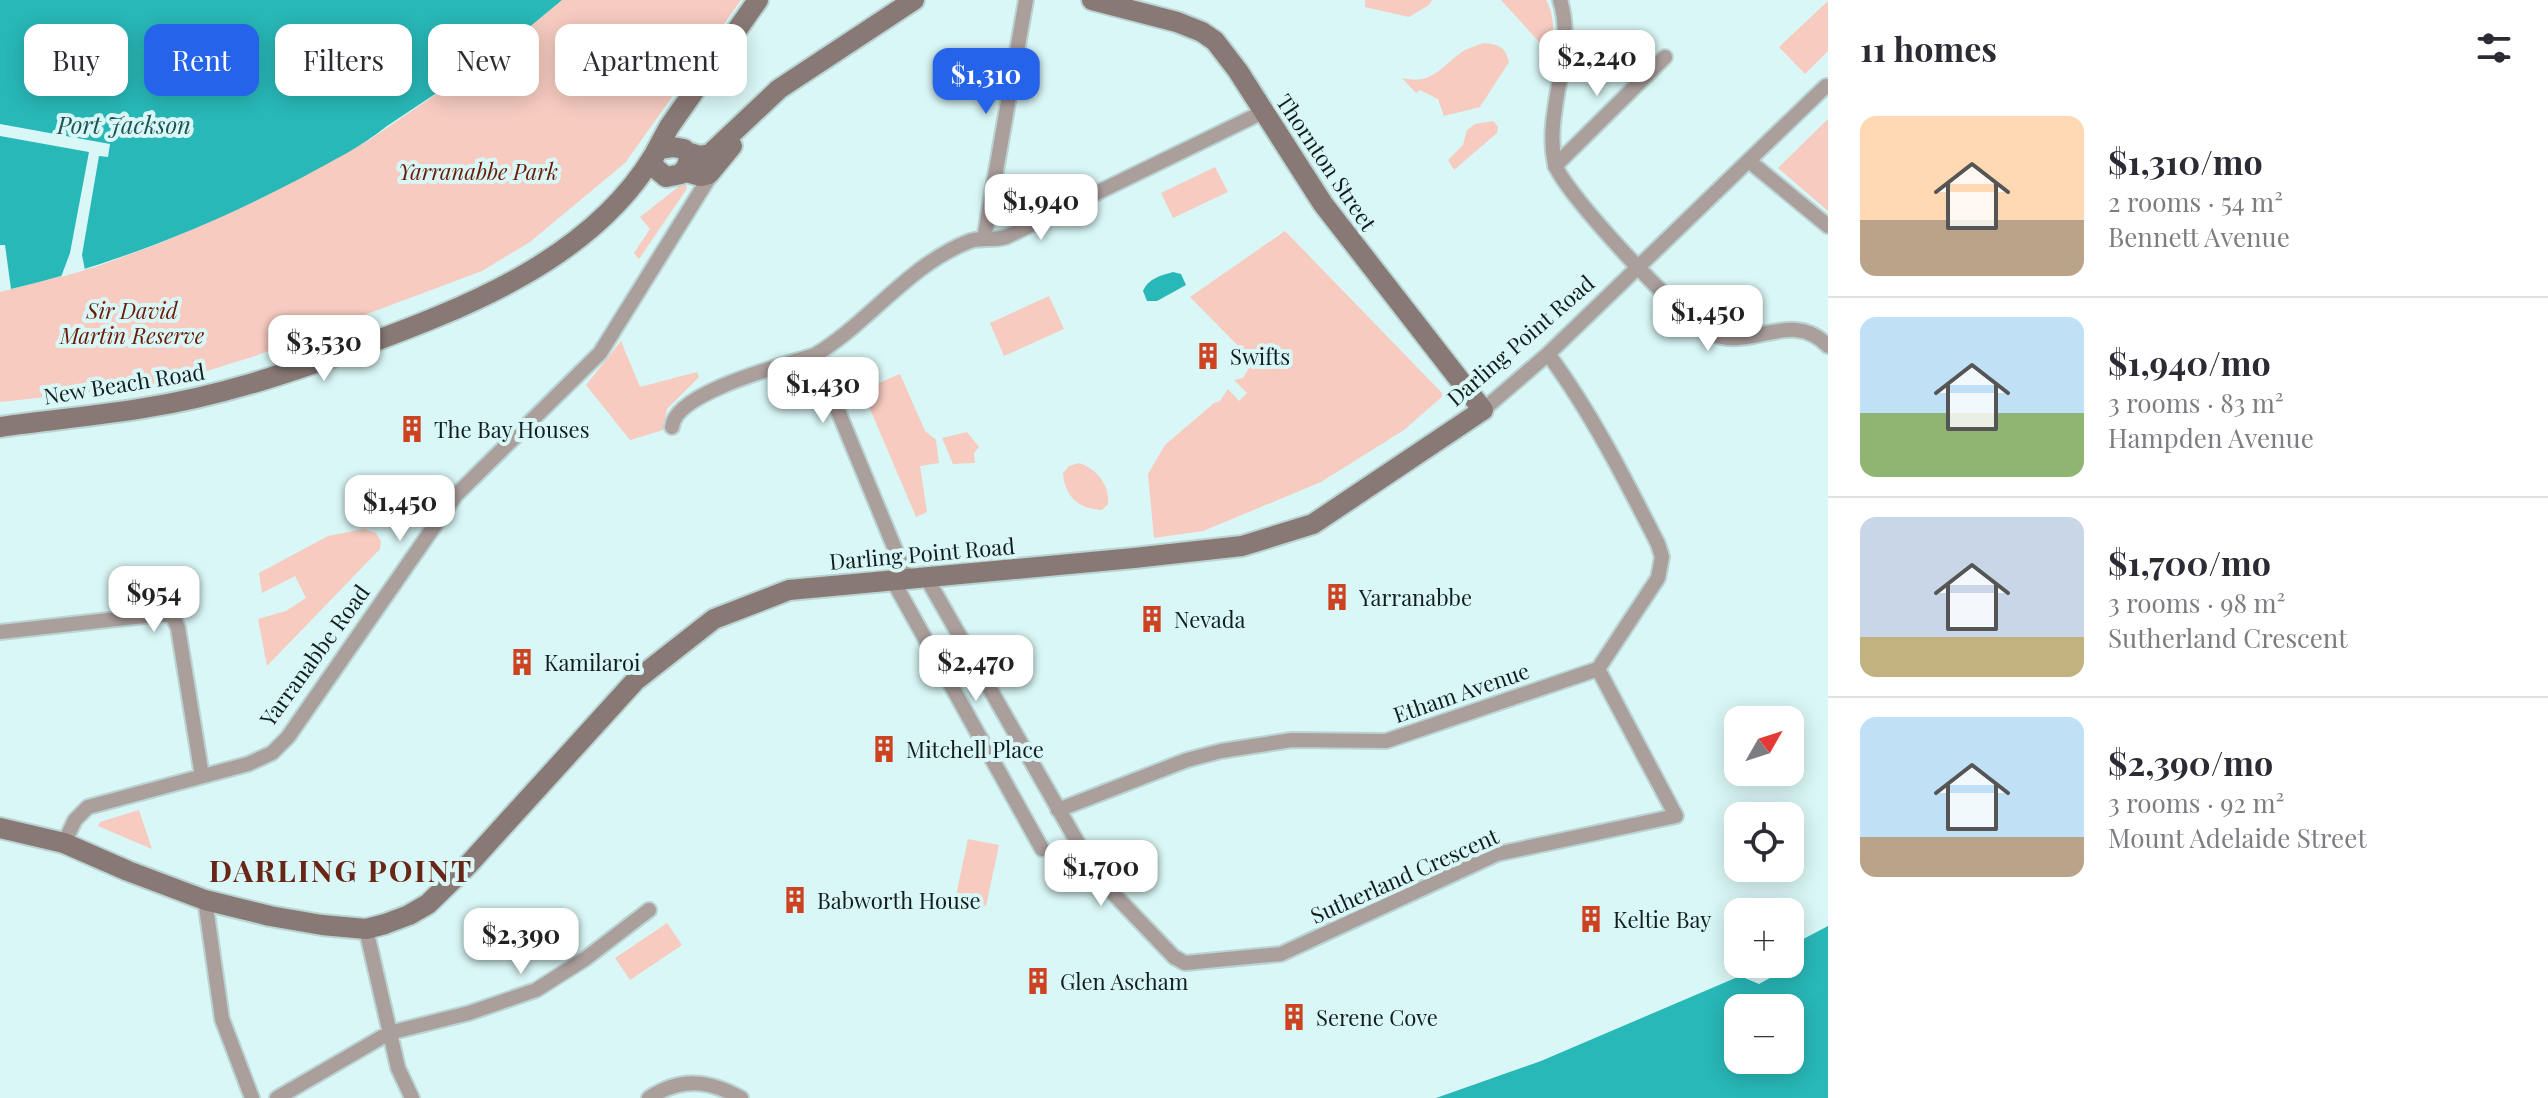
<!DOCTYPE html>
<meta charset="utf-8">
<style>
:root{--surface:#fff;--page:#f7f7f7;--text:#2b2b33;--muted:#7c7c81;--line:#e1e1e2;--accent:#2563eb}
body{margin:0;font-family:"Playfair Display",serif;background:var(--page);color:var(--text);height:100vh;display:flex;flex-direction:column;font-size:30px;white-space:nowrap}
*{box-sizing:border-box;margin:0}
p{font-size:26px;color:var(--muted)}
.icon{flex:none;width:44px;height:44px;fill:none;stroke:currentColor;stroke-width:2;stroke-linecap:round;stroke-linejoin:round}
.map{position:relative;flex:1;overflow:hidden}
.sheet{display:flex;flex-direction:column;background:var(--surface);width:720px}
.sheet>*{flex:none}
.top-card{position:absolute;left:24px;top:24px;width:760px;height:72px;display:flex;gap:16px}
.needle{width:52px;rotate:51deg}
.controls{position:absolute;left:1724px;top:706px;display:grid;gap:16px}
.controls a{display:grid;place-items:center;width:80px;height:80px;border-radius:16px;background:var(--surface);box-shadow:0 4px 20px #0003;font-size:40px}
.price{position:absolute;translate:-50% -68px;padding:0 18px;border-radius:16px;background:#fff;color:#222;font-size:26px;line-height:52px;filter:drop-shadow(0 2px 4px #0008)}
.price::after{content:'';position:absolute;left:50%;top:48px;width:24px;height:18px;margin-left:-12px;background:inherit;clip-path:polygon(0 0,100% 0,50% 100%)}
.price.current{background:var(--accent);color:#fff}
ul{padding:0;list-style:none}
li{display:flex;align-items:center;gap:24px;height:200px;padding:0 32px}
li+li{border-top:2px solid var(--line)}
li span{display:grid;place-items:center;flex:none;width:224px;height:160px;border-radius:16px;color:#555}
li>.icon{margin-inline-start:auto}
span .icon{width:96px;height:96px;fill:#fffc;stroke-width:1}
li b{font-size:34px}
h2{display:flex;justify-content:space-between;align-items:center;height:96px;padding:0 32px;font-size:34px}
.tag{padding:0 28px;border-radius:16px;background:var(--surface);box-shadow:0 4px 20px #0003;font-size:28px;line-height:72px}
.tag.current{background:var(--accent);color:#fff}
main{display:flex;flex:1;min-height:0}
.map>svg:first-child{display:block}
.green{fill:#f7cbc0}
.water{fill:#28b8b7;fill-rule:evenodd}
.pier{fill:#d9f7f6}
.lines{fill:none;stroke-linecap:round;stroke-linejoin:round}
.street-casing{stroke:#b9d4d3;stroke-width:18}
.secondary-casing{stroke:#b9d4d3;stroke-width:24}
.street{stroke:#ab9f9c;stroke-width:14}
.secondary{stroke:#897975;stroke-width:20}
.labels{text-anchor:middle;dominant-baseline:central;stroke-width:8;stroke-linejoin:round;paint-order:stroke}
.street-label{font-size:22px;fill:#121d1d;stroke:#d9f7f6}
.park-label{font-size:22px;font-style:italic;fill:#6a1b07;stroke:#d9f7f6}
.poi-label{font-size:22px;fill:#121d1d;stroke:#d9f7f6;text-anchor:start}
.water-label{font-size:24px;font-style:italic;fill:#1c5454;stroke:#d9f7f6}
.district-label{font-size:30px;font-weight:bold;letter-spacing:2px;fill:#692616;stroke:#d9f7f6}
</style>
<main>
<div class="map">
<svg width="1828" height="1098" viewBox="0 0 1828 1098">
<rect width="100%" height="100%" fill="#d9f7f6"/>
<path class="green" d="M562,0H741L625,163L530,242L482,271L252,357L165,384L0,402V292L95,267L158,244L262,198L369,140L504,48Z
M1365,0H1432L1429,5L1409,17L1365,7Z
M1501,0H1546C1556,17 1554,43 1551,62H1540L1541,44Z
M1828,1V51L1805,74L1779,47Z
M1484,43C1499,45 1505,46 1509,62L1480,107L1444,116L1438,99L1420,90L1416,93L1402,78C1434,86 1442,64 1465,50C1471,47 1478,45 1484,43Z
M1828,119V211L1778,168Z
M1493,121L1498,127L1497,133L1454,170L1448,160L1463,145L1467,130L1475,124Z
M1215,167L1228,192L1173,218L1161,193Z
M682,184L687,186L686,190L639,259L634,253L650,229L640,217Z
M1285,231L1444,395L1404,430L1321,482L1203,531L1154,538L1148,474L1165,445L1214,403L1220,401L1228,389L1239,401L1247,393L1234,380L1243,378L1253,361L1190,297Z
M1049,296L1064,329L1004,356L990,323Z
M621,341L640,387L697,372L699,377L667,409L663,430L630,440L586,385Z
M900,374L925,431L936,440L939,463L920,466L927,512L916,517L862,390Z
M967,432L979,447L974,453L975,463L953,464L942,438Z
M1079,463C1096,468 1110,485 1108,504L1102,510C1079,509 1065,497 1063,473L1069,466Z
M364,529L376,533L381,541L380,549L267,666L258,619L286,611L306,598L295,576L262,593L259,573L328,536Z
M139,810L152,849L98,826L100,822Z
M968,839L999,845L986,906L955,900Z
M667,923L682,945L630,980L615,958Z"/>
<path class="water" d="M0,0H562L504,48L387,126C361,147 332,161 303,177C210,226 113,265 11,289L5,245H0Z
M1173,272L1181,274L1186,285L1157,301H1147L1143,291C1149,278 1160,276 1173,272Z
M1828,926V1098H1436L1541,1061L1740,976L1759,984L1790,967V946ZM1738,1008H1790V1060H1738Z"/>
<path class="pier" d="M0,124L110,144L108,157L99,156L82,255L85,270L61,277L70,253L89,152L0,136Z"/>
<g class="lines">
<g class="street-casing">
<path id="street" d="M1560,0C1577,54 1543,110 1555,164C1562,191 1685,322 1712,334C1752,351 1792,308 1828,346
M1749,161L1828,226
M1555,166L1665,57
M984,239L1026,0
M815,355C870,322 908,265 970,241C982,237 994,241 1006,237L1263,112
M1483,410L1548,354L1826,86
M672,427C675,392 784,365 815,355L907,578
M926,577L1087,859L1109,889L1174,957L1185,963L1281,954L1497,854L1676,816L1598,669
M892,579L1042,849
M0,632L162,614L173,616L178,628L202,776
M1058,810L1187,760L1221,751L1292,740L1386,741L1598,669L1658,578L1662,557L1658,544C1625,479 1591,412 1548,354
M64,843L75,820L88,807L248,764L272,753L288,737L456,495L600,353L712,173
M205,900L222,1019L252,1098
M366,929L398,1068L412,1098
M277,1098L389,1033L469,1013L536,990L585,959L649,910
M649,1098C681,1077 709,1080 741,1098"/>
</g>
<g class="secondary-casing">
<path id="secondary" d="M673,147L684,149C692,157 688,167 681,174L666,177L654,167L653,158L659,149Z
M687,152L700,156L710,154L779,89L914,0
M655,153L669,127L758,0
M683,171L701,176L709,174L732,146
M0,427C48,420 96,416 144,408C216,397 286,374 354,349C464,308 590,261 654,155
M0,828L64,843L128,871L205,900L270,916L322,925L366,929L385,924L409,915L428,904L468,865L635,681L714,619L789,590L1134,558L1242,546L1313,524L1483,410L1323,204L1238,71L1215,41L1202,32L1177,22L1092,0"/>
</g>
<use href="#street" class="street"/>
<use href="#secondary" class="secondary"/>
</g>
<defs>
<g id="building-bare" transform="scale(2.16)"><path d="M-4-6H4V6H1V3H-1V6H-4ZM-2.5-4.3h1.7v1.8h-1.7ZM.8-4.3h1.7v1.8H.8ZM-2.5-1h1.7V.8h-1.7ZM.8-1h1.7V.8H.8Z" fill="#cd4321" stroke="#d9f7f6" stroke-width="2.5" paint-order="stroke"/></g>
</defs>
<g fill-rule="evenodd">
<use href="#building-bare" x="1208" y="356"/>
<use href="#building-bare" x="412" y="429"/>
<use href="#building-bare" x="1337" y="597"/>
<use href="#building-bare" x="1152" y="619"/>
<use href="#building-bare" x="522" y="662"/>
<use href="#building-bare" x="884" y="749"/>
<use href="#building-bare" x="795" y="900"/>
<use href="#building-bare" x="1591" y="919"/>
<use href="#building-bare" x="1038" y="981"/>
<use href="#building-bare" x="1294" y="1017"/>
</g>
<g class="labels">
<g class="street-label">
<text transform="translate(1327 162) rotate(56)">Thornton Street</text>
<text transform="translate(1520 340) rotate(-41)">Darling Point Road</text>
<text transform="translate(124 383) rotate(-9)">New Beach Road</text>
<text transform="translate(922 553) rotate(-5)">Darling Point Road</text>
<text transform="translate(314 655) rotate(-54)">Yarranabbe Road</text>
<text transform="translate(1461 692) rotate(-19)">Etham Avenue</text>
<text transform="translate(1404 875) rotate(-24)">Sutherland Crescent</text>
</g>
<g class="park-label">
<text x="478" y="171">Yarranabbe Park</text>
<text x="132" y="310">Sir David<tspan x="132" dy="25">Martin Reserve</tspan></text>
</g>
<g class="poi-label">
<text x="1230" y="356">Swifts</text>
<text x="434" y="429">The Bay Houses</text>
<text x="1359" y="597">Yarranabbe</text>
<text x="1174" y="619">Nevada</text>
<text x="544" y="662">Kamilaroi</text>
<text x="906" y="749">Mitchell Place</text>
<text x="817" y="900">Babworth House</text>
<text x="1613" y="919">Keltie Bay</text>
<text x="1060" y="981">Glen Ascham</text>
<text x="1316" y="1017">Serene Cove</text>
</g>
<g class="water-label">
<text x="124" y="124">Port Jackson</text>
</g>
<g class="district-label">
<text x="341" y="870">DARLING POINT</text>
</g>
</g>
</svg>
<div class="controls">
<a><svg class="needle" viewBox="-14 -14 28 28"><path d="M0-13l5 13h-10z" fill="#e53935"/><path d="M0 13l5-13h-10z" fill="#7c7c81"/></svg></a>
<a><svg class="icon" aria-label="locate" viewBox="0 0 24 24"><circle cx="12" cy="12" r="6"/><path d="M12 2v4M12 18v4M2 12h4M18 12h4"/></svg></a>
<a>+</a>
<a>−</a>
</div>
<b class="price" style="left:1597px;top:98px">$2,240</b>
<b class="price current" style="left:986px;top:116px">$1,310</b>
<b class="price" style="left:1041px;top:242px">$1,940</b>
<b class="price" style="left:1708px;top:353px">$1,450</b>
<b class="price" style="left:324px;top:383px">$3,530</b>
<b class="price" style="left:823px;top:425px">$1,430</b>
<b class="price" style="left:400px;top:543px">$1,450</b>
<b class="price" style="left:154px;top:634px">$954</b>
<b class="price" style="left:976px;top:703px">$2,470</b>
<b class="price" style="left:1101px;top:908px">$1,700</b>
<b class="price" style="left:521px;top:976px">$2,390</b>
<div class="top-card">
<a class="tag">Buy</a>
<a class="tag current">Rent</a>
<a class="tag">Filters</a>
<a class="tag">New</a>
<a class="tag">Apartment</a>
</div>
</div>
<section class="sheet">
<h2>11 homes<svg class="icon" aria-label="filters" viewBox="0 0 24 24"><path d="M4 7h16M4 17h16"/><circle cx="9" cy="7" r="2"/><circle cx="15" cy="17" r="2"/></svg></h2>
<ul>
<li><span style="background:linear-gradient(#ffd9b3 65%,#b9a48a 0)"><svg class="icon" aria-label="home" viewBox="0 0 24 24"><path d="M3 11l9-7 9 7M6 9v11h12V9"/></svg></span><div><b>$1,310/mo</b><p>2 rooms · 54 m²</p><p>Bennett Avenue</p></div></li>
<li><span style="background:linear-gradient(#bfe0f5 60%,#8fb573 0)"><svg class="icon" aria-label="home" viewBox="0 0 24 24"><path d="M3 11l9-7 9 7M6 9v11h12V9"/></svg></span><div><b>$1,940/mo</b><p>3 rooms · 83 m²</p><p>Hampden Avenue</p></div></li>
<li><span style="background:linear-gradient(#c9d6e8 75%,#c2b280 0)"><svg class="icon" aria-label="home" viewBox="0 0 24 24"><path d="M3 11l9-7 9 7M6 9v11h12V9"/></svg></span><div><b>$1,700/mo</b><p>3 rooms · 98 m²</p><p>Sutherland Crescent</p></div></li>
<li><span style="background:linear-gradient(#bfe0f5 75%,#b9a48a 0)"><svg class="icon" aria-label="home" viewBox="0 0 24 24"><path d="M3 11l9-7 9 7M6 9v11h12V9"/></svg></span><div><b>$2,390/mo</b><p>3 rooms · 92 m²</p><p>Mount Adelaide Street</p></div></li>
</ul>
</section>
</main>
